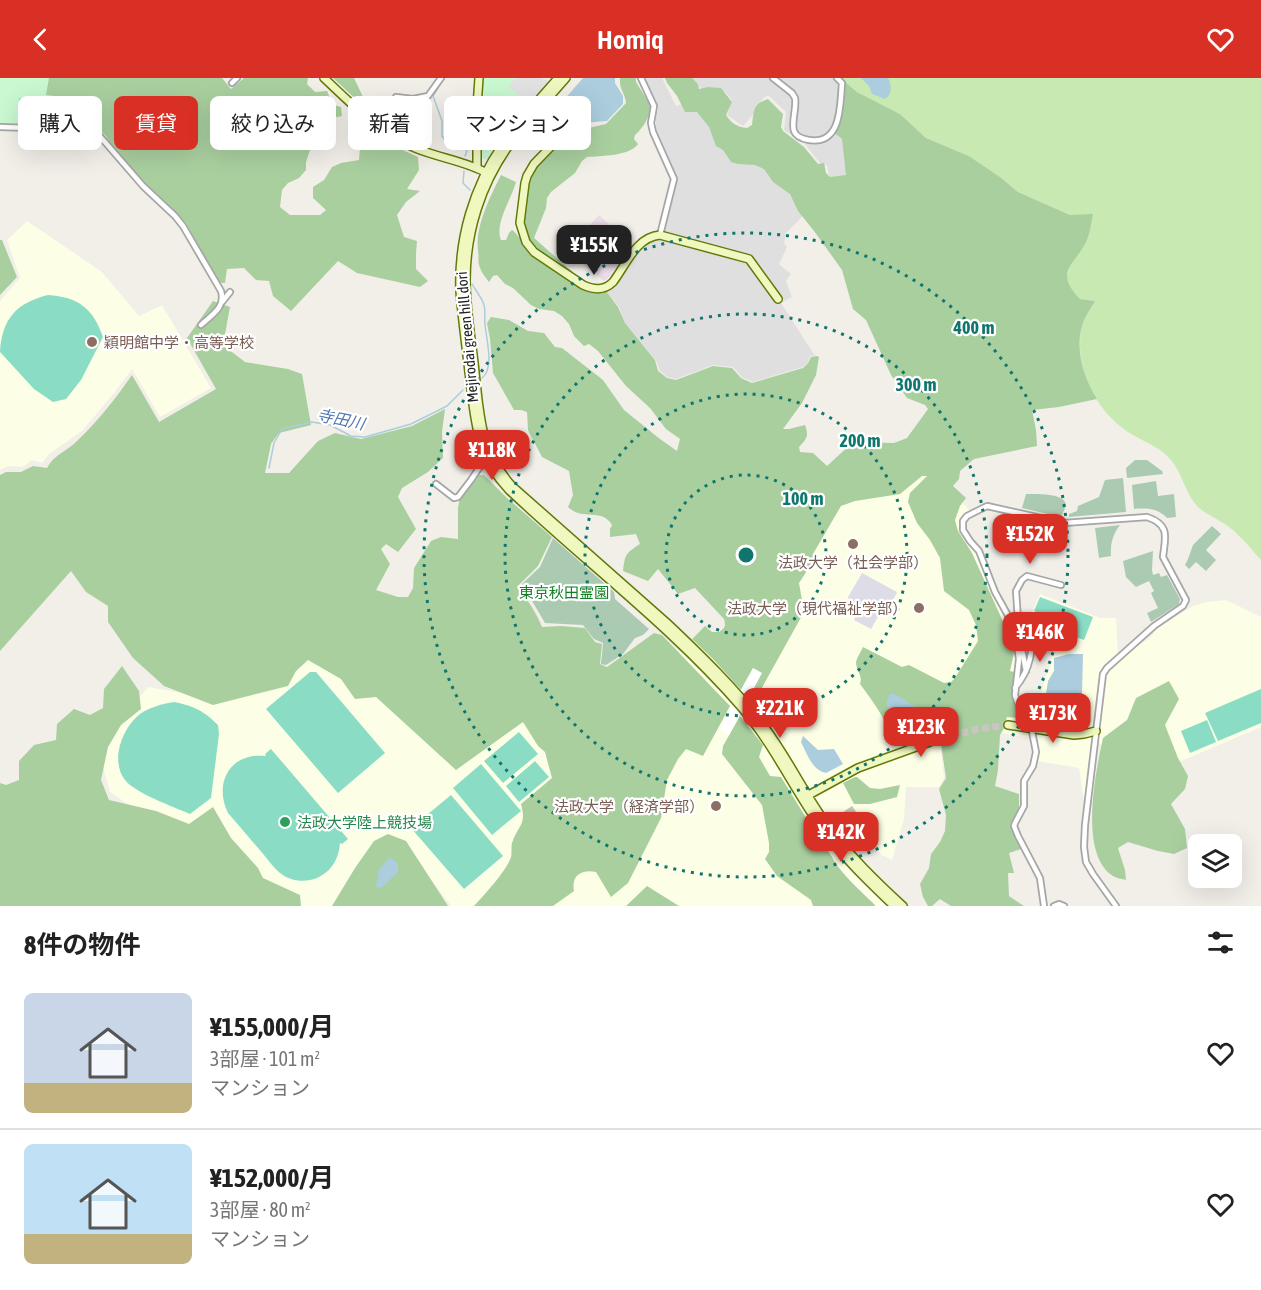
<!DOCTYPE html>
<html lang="ja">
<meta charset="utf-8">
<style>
:root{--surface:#fff;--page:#f6f6f6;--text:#222;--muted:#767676;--line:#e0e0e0;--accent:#d93025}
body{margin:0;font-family:"Asap Condensed","Noto Sans JP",sans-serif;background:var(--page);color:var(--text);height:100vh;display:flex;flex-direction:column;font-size:22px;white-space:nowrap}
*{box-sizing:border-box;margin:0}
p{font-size:20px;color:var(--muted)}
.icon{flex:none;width:33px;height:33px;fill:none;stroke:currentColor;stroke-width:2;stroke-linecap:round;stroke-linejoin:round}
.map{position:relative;height:828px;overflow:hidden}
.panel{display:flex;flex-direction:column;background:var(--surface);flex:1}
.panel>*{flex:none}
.top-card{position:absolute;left:18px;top:18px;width:600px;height:54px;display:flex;gap:12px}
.controls{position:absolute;left:1188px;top:756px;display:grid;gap:12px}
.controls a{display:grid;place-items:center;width:54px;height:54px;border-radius:9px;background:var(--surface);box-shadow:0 6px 24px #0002;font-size:30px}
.price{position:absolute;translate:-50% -51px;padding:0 14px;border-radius:12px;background:var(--accent);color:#fff;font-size:20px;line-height:39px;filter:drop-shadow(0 2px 3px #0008)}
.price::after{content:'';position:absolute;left:50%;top:36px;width:18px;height:14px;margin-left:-9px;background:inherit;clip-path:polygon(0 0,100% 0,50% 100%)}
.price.current{background:#222;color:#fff}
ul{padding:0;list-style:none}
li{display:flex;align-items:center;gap:18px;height:150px;padding:0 24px}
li+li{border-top:2px solid var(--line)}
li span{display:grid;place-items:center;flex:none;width:168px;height:120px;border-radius:9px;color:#555}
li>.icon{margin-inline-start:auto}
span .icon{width:72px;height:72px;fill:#fffc;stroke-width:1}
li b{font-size:26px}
h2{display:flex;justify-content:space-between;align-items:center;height:72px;padding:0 24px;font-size:26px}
.tag{padding:0 21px;border-radius:9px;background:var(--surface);box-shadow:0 6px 24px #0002;font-size:21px;line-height:54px}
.tag.current{background:var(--accent);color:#fff}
header{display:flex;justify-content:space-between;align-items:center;height:78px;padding:0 24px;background:var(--accent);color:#fff;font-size:27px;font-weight:600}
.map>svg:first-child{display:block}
.residential{fill:#e0dfdf}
.industrial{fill:#eadbe6}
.education{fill:#fcfee5}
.construction{fill:#c5c6b4}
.grass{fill:#c8e9b1}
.forest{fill:#a9cf9f}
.cemetery{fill:#abcab2}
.park{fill:#c9f8d1}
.pitch{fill:#8addc4}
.parking{fill:#e2e2e2}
.plaza{fill:#dedde7}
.water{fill:#abcddd}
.pier{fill:#fff}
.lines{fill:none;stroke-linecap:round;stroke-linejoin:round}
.stream{stroke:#abcddd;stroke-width:1.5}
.secondary-tunnel{stroke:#c8c6c1;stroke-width:7;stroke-dasharray:7 3.5;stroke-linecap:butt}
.street-casing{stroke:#a6a6a6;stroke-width:8}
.secondary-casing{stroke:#637909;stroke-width:10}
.street{stroke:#fff;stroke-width:4.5}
.secondary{stroke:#f0f8c0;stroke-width:7}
.ring{fill:none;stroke:#0f766e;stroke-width:3;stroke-dasharray:3 6}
.education-dot{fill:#8d6e63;stroke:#fff;stroke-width:2}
.leisure-dot{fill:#2e9e5b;stroke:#fff;stroke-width:2}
.labels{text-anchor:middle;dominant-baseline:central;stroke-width:4.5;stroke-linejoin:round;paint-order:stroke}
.street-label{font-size:15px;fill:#222;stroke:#fff}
.education-label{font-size:15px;fill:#785e54;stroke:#fff;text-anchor:end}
.park-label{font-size:15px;fill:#108023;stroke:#fff}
.leisure-label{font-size:15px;fill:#27864d;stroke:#fff;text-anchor:start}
.water-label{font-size:16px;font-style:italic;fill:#5077b0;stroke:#fff}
.centre{fill:#0f766e;stroke:#fff;stroke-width:3}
.ring-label{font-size:18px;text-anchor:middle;font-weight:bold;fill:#0f766e;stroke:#fff;stroke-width:4.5;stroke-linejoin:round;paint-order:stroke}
</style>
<header><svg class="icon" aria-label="back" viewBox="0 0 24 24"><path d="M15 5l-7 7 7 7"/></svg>Homiq<svg class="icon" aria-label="heart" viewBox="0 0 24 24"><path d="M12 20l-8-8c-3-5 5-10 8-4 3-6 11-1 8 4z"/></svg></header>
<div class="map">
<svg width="1261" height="828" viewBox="0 0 1261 828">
<rect width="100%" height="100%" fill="#f2efe9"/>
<path class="residential" d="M644,0H662L676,28L683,26L691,28L811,130L785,156L786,158L784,165L787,169L779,186L791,196L786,203L792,219L781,225L815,278H810L808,284L803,289L753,304L742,299L733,289L713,287L676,301L667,299L660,293L656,282L625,245L619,229L607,214L615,209L643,169L653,162H662L678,101L656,50V40L658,31L656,23Z
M689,0H842L844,4L841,44L851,51L862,97L830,103L827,87L822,88L805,66L784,52L786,34L769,18H766L761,23L760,29L743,48L727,37L732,22L725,14L713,9L702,11Z"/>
<path class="industrial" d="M599,137L631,167L610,198L604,203L566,173Z"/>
<path class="education" d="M27,143L102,194L139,238L162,227L211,310L160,339L132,291L114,315L82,353L49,376L42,385L32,382L23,389L8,388L0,392V223L20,200L7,162Z
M925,382L970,433L961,440L960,451L968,465L977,476L993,514L1009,543L1016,574L1013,617L1014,622L1016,628L1028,639L1029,643H1035L1036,627L1042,614L1044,602L1050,590L1051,581L1059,556L1045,541L1032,534L1040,516L1100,540H1116L1118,577L1101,592L1099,603L1095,644L1099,642L1106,598L1109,592L1130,573L1151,559L1157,550L1193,528L1207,524L1226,522L1261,539V649L1155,694L1114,681L1098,664L1092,663L1084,723L1079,690L1036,683L1038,674L1036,661L1000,655L972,661L941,671L944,700L939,709H906L904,741L892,782L882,777L868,765L858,761L855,757L833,773L852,795L886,828H451L404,766L338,828H280L110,714L97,668L148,609L218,621L328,557L611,604L662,557L679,574L705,548L712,555L721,556L834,413Z"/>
<path class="construction" d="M852,728L866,748L846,763L830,743Z"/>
<path class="grass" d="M843,0H1261V482C1251,471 1241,458 1229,449C1220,442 1207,437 1198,429C1185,416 1183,396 1171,382C1157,366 1142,364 1125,352C1099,333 1082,302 1080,270C1080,263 1080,255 1082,247C1084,239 1091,231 1095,223L1080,221L1070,211L1066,200L1071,186L1070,137L1018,114L1000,99L969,78L926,60L900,36L857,14L845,4Z"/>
<path class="forest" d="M0,0H222L231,11L244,0H308L307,6L315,14L327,13L333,27L341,29L342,38L332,40L328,34C309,43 299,37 292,60L311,69L306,84V92L299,100L288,105L282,112L280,129L290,137H320L326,132L313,120V109L324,102L332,89L341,85L359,82L360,70L366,61L380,57L396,69L418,79L419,92L407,111L420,113L406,124L397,137L404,159L417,163L416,175V191L428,203L420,209L357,195L338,183L291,233L273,218L269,203L256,202L244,190L227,191L225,205H221L212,194L186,145L145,106L114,71L106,58L98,50L82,44L58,42L54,18L19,17Z
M333,0H354L363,19L359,24Z
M620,0H636V4L651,28C650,39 643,50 635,57L634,61L638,66C630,78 600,78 587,79L582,83L575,95L551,114L547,120L546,130L534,160L576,197L573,203C584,212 591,217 606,213L618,229L625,245L655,282L658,293L667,300L676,302L713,288L732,290L741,300L752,305L803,290L808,285L811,279L817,278L819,279L816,297L802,325L783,351H789L805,347C809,358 807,361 799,369L800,374L813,375L827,388L853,364L894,365L907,360L928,331L925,327L907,320L891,297L866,242L853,231L842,192L814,153L798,133L790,116L773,104L764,91L755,87L738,86L731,84L723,72L716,68L709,49L697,34H685L677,18L667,5L665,0H692L698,6L699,11L708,9L721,10L732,24L726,37C731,45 737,49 747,50L752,47C754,32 753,26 768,21L783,36L781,49L783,53L804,69L818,86L824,85L826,95L830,99L846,97L842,61L831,52L838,25L845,4L857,14L900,36L926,60L969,78L1000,99L1018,114L1070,137L1093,136C1091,145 1090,156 1086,164C1073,189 1054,194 1080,221L1095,223C1091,231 1084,239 1082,248C1075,272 1084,301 1097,321L1059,329L1032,332L1036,352L1037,368L974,381L960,393L959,401L953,408L966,420L960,428L955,442L958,453L972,475L1010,559L1014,575L1010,593L1015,594C1013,608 1008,621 1020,632L1017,640L1007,639L1004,650L1000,657L998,692L995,708L1019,716V729L1010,747L1021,771L1009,775L1014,795H1008L1009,818L1024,828H951L940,821L932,828H928L923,819L920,806L929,790L931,776L940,764L945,753L946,737L939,711L946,700L939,653L898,668L895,667C886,642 876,627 860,606C863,596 856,594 856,584C857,579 861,574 863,569L902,589L909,587L944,605L951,604L955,600L978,563L976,547L969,532L944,513L940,480L930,462L917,445L908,424L910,415L927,398H922L900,416L855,423L841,428L813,476L814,482L799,505L804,534L759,615L761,626L759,632L713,581L692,561L705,548L712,554H719C725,550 726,548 724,541L695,510L678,516L658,491L648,503L623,493C625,476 626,475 640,466L636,456L610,459V451L612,447C604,433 590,439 578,435C575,434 570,431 568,429L573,417L569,393L542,379L528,352L527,334L521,332H514L493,295L490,261L487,245L491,239L509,242L528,253L544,255L555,269L562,270L603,302L624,332L660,361L677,373L680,361L666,351L650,330L626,308L598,273L589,266L584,268L574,258L569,246L562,238L554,233L539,231L531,227L513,210L505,206L497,197L493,198L489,204C485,199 481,194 479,187C478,183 479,178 478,173C475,148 490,119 501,97L516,104C512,120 494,146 501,162H506L509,155L512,152C517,155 518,160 523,162L529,158L524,149L523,139L526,115L532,92L565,55L567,48C573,44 579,47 584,51L606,46L626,25C625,15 619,12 620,0Z
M0,162H2L17,199L0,217Z
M213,223L230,229L223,267L245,284L288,291L302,296L311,347L279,355L271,366L265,395H289L318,363L335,355L361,361L412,348L445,331L442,354L443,380L428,394L402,410L398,419L416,451L398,474L386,466L381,471L390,486L376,512L398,519H408L413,510L414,490L431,463L441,459L458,461V430L460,418L479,397H484L507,420L552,459L538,488L517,509C528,522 536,534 542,549L561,548L585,550L595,564L602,566L600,586L607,589L654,555L662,557L730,628L703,678L686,671L678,681L667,702L661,740L628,805L611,819L596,794C581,791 571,798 574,813L553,828H474C484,817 507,792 511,779C512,775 511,769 512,765C518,747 527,747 521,726L552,700L545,674L538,668L523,644L456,692L376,619L355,621L341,601L308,582L296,593L288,608L213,627L164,608L133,580L108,544V528L86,514L71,493L0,573V397L6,394H21L33,388L47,390C54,376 68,373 78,362C98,343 116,320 132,297L159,344L216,311L187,260Z
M122,588L139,613L141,631L121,647L108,669L101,702L109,722L156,733L189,746L213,729L231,760L258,790L263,800L300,817L301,828H0V705L6,707L19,702V683L34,667L56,662L57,646L74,631L90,637L103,630L104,611Z
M1169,603L1179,621L1165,647L1178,680L1188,698L1185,711L1171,726L1185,751L1187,770L1174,776L1158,773L1128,764L1118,770L1125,792L1126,802C1122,801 1116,800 1113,798C1078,776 1096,692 1103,660L1127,642L1136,620Z
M740,638L763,667L759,679L770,698L781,699L808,743V747L812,753L818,754L824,762L822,763C827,769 828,774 832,779C840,795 861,813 874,826L875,828H813L811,822L777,798L765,781L769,774V765L762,727L722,676L723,668Z
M855,699H857L870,710L880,711L900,707L897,719L870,726H854L843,705Z
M388,756L406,763L448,828H332L355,790L374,763Z
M647,808L679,828H626Z"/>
<path class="cemetery" d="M1135,382H1147L1162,393L1163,396L1127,400L1126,390Z
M1123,400L1126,434L1069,439V436L1077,433L1078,428L1099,419L1105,402Z
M1156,403L1158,418L1174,416L1176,439L1167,440C1157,430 1147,430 1134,431L1132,407Z
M1026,416C1035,416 1061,415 1065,424C1067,429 1063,434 1061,439L1022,430Z
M1120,447C1113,456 1110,466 1111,478L1099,480L1095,450Z
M1212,448L1221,456L1206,472L1216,482L1206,493L1196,484L1189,491L1185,487L1188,481L1193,467Z
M553,460L614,514L615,521L649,551L643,557L635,560L623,576L606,587L601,586L603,565L594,561L583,547L545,545L522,506L540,489Z
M1153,473L1152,492L1153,497L1159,495L1161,499L1167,497L1180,521L1179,526L1151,544L1147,535L1158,530L1151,515L1154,513L1149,503L1136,509L1126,499L1123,483Z"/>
<path class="park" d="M0,0H49L46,17L54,18L59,49L0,47Z
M481,0H516L509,8L529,26L504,55L487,81L480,80Z"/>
<path class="pitch" d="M19,20H49L48,47L18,46Z
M48,217C78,219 93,230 103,259L81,302L66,321L53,324L34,311L0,274C2,241 16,225 48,217Z
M1040,519L1093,539L1084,562L1057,552L1061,543L1034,533Z
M310,594H316L385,675L338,715L266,631Z
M1261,611V645L1218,663L1205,635Z
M174,624C194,628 204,633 218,647L219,656L211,720L190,736C174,729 135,715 125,702C110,683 122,650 140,636C150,629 162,626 174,624Z
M1207,642L1216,664L1190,675L1181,653Z
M519,654L538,676L503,705L484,683Z
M271,671L348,761L342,766L340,765C339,779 333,792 319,799C307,805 291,804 280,795C274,790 269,783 264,777C252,763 240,749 228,735C213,704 231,674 266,678L265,676Z
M535,683L549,699L519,724L506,708Z
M481,686L521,733L492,757L453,710Z
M451,717L503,778L464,811L411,750Z"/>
<path class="parking" d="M516,0H540L549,3L529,26L508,8Z"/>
<path class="plaza" d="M862,495L897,514L892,525L887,523L871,551L854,542L858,532L850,529L848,519Z"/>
<path class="water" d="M583,0H615V5L623,18V26L607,43L581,45L562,24Z
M861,0H888C892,7 892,17 885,21L872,16L869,8Z
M1069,576H1083L1082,616L1070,628L1038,627L1046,616L1048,603L1054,593V580Z
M890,616H895L917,630L920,635V641L917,645L908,647C895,640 880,632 890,616Z
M803,658L818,672L834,671L843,686L826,695C812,692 807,676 801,664Z
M390,779L398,786V794L381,810L376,809L379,791Z"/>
<path class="pier" d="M753,590L762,595L729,657L719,651Z"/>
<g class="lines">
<path class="stream" d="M444,0L433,18L442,43V58L449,68L464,70L467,73L465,78
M464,93L463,105L470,112
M472,206C476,213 482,220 484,227C486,234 484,240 485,246C486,261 495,290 482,300
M269,390L274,365L282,351L312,344L330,347L351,358L365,359L411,346L447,328L463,312"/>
<path class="secondary-tunnel" d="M941,660L978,651L1008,647"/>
<g class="street-casing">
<path id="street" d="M641,0L654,28L651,45L653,54L674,101L660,157
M773,0L792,15L795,20C797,29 791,44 794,53C796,59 803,61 809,62C842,67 840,27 842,5L837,0
M232,5L237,0
M396,19L413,21L428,18L441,0
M0,49L89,52L98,56L143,108L175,138L183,148L221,213C226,230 211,237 201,247
M222,224L230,214
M436,406L454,420L458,419L471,402L479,390L489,382
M1026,593L1019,556L1016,513L1022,502L1027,498L1061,507
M1015,610C1031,591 1033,572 1032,548
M1044,828L1040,800L1018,758L1014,748L1015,745L1024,728V703L1033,688L1036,674L1029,638L1018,626L1015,617L1019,581L1017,566L1011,543L995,514L979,473L970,463L963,452V443L967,438L987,428L1064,445L1147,439C1171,447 1165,460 1163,479L1186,522L1183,528L1154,548L1107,590L1103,596L1085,747L1084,769L1086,784L1093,796L1116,828
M1054,828L1059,826L1064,828"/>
</g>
<g class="secondary-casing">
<path id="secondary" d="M324,0C352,26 379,55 415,70C439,80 466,83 489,96
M558,0C539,22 519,43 503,66C473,109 458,161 460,213C462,240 466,267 469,294C475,341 475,376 509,412C586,485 672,549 742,630C774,667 794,712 823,752C844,780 869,804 894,828
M566,0C547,22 527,43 510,66C481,106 466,154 466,203C466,233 472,264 475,294C480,339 480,372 512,408L666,544C701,577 737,612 766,651C789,682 805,717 828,748C850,778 876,803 903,828
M543,23L561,39L564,50L562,57L534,86L527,98L525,105L520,145L526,164L534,174L583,207C594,212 604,213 613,204C626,187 636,159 660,157L749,181L778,221
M477,89V29L479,0
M1008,647L1074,657L1084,656L1096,653
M805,719L858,690L941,660"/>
</g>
<use href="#street" class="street"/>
<use href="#secondary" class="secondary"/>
</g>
<g class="ring">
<circle cx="746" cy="477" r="80"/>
<circle cx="746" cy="477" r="161"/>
<circle cx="746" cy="477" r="241"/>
<circle cx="746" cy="477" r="322"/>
</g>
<g class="education-dot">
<circle cx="92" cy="264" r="6"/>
<circle cx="853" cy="466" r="6"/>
<circle cx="919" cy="530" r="6"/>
<circle cx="716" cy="728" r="6"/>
</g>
<circle class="leisure-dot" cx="285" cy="744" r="6"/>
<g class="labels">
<g class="street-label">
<text transform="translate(467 259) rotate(-95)">Mejirodai green hill dori</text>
</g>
<g class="education-label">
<text x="104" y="264" text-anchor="start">穎明館中学・高等学校</text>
<text x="853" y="484" text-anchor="middle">法政大学（社会学部）</text>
<text x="907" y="530">法政大学（現代福祉学部）</text>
<text x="704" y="728">法政大学（経済学部）</text>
</g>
<g class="park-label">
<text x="564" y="514">東京秋田霊園</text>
</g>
<g class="leisure-label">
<text x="297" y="744">法政大学陸上競技場</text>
</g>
<g class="water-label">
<text transform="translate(341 341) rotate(12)">寺田川</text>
</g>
</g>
<circle cx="746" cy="477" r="9" class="centre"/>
<g class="ring-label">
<text x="974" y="256">400 m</text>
<text x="916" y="313">300 m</text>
<text x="860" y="369">200 m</text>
<text x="803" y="427">100 m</text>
</g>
</svg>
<div class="controls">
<a><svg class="icon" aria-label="layers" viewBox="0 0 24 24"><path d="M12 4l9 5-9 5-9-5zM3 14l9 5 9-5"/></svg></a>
</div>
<b class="price current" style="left:594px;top:198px">¥155K</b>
<b class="price" style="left:492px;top:403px">¥118K</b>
<b class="price" style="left:1030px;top:487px">¥152K</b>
<b class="price" style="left:1040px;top:585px">¥146K</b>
<b class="price" style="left:780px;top:661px">¥221K</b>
<b class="price" style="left:1053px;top:666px">¥173K</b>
<b class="price" style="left:921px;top:680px">¥123K</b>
<b class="price" style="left:841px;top:785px">¥142K</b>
<div class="top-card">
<a class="tag">購入</a>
<a class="tag current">賃貸</a>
<a class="tag">絞り込み</a>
<a class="tag">新着</a>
<a class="tag">マンション</a>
</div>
</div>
<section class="panel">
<h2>8件の物件<svg class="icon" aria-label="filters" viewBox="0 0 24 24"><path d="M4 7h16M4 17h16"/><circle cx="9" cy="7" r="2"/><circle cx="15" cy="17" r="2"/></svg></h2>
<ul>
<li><span style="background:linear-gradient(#c9d6e8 75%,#c2b280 0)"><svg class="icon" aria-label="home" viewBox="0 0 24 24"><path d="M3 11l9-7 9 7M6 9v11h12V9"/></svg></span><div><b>¥155,000/月</b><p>3部屋 · 101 m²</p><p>マンション</p></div><svg class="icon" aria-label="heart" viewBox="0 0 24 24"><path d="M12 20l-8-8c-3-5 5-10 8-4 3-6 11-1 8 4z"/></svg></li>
<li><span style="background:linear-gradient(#bfe0f5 75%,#c2b280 0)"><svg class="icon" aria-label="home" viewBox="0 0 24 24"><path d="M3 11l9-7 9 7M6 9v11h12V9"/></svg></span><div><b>¥152,000/月</b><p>3部屋 · 80 m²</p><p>マンション</p></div><svg class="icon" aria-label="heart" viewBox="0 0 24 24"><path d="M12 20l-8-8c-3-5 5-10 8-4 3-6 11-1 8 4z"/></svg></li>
</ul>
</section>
